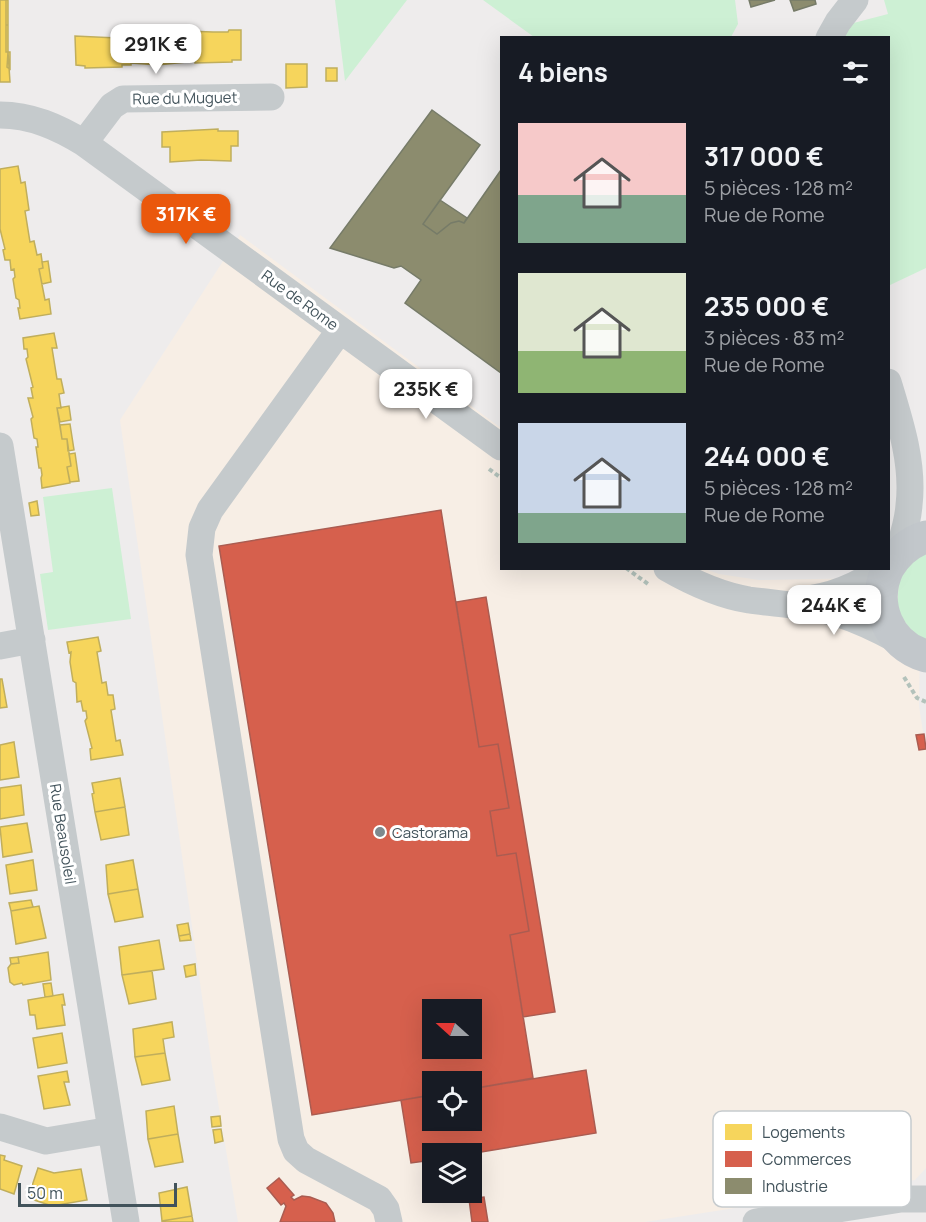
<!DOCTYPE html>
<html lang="fr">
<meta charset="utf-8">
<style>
:root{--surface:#171b24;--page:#20242c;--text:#f1f3f6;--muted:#9ea1a6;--accent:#ea580c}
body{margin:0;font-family:Manrope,sans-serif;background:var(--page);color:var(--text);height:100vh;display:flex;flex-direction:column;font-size:22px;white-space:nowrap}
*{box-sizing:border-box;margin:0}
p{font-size:20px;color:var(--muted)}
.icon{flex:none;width:33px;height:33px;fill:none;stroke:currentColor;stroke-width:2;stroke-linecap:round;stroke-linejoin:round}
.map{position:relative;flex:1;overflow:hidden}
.panel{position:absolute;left:500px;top:36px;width:390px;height:534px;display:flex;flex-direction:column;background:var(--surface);border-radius:0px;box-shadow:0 6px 24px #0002}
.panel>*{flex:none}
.needle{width:39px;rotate:291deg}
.tools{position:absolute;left:422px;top:999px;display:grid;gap:12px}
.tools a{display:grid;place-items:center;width:60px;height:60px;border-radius:0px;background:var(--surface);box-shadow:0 6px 24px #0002;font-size:30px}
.scale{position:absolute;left:18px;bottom:15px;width:159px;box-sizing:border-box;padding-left:6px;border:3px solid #42535b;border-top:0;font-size:16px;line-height:21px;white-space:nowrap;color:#42535b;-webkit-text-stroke:4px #fff;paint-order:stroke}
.price{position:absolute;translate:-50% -51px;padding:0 14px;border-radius:12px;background:#fff;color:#222;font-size:20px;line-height:39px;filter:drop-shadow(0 2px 3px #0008)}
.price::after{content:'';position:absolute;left:50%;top:36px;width:18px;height:14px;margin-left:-9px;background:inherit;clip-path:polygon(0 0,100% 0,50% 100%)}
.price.selected{background:var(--accent);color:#fff}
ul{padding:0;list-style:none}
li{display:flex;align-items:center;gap:18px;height:150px;padding:0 18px}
li span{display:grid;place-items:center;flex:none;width:168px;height:120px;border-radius:0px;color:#555}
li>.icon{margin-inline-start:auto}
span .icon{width:72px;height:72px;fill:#fffc;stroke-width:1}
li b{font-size:26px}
h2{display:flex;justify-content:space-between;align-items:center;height:72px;padding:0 18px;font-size:26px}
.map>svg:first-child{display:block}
.commercial{fill:#f7eee5;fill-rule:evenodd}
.green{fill:#cdf0d4}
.homes{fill:#f6d55c;stroke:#c0ae5c;stroke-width:1.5}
.shops{fill:#d6604d;stroke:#aa5c51;stroke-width:1.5;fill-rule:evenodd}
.industry{fill:#8c8c6e;stroke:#767b68;stroke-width:1.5}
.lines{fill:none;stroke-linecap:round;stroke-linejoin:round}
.path{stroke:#b3c2bb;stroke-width:4;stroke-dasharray:4.5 3;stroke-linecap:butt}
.minor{stroke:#c5cacc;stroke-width:27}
.major{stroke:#c2c7cb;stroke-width:33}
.poi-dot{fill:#7e898e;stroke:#fff;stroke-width:2}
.labels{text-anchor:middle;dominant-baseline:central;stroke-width:6;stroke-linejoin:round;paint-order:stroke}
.street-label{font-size:15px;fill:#42535b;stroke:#fff}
.poi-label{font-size:15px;fill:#42535b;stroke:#fff;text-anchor:start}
.key{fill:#fff;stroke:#c6cbce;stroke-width:1.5}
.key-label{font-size:16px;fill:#42535b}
</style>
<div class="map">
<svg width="926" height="1222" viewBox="0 0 926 1222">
<rect width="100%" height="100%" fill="#eeecec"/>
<path class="commercial" d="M240,235L501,428V568H702L719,574L759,580L921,577L919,706L926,751V1168L915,1180L645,1222H238L211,1060L120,420ZM432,1010H471V1048H432ZM432,1082H471V1120H432ZM432,1154H471V1192H432Z"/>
<path class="green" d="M335,0H407L345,81Z
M483,0H735L738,24L731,37H534Z
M884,0H926V268L888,286V38H838L842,26L888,14Z
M112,488L131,619L48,630L40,574L53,572L43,497Z
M926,552V641L915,635L897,612L899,577L918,555Z"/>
<path class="homes" d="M0,0H6V52H8L10,82H0Z
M6,0H8V25H6Z
M6,25H8V52H6Z
M229,30H241V60H232V62L195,63V60L186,61V31L213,32H228Z
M131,33L158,35V65L131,63V65H122V67L85,68V66L76,65L75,36L117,38L119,36L131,35Z
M174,33H186V62L158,65V35H172Z
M8,52H10V69L7,67Z
M286,64H307V87L286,88Z
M326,68H337V81H326Z
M218,129V131H238V146H231V161L201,160L170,162V147H162V132Z
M18,166L21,183L25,182L29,210L25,211L30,242L34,241L37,255L41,254L43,268L39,269L45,300L49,299L51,314L20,319L18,308H20L19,300L16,298L13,279L15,277L14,269L11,270L10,260H5L3,250L5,249L0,229V169Z
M48,261L51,282L42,284L39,269L43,268L42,262Z
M54,333L57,348H52L57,379H61L64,393L59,394L61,408H57L62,439H67L71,466L67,467L70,483L42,488L41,478L42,475L41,468H39L36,447H38L37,439L34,438L31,419L33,417L28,398H33L31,388L33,387L26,359L28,357L27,349H24L23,338Z
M69,406L71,420L60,422L57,408Z
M70,424L74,450L68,451L67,439H62L60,425Z
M75,453L79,481L70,482L67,467L71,466L69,454Z
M37,501L39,515L31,516L29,503Z
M98,637L101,651L97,652L102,683L106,682L108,695H113L115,709L111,710L116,741L120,740L123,755L91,760L90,749L92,748L85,721L87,718L86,711H83L81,701L77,702L76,683L73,681L70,662L71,652L69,653L67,642Z
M0,679H2L7,707L0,708Z
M14,742L19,777L0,780V745Z
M120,778L125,807L95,812L92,794L94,793L92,783Z
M21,785L24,815L0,819V788Z
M125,807L129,835L101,840L95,812Z
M27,823L32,852L3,857L0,827Z
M33,860L37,890L10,894L6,865Z
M133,860L138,889L108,894L106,865Z
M138,889L143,917L115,922L108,894Z
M31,900L33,907L11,911L9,903Z
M39,906L46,938L16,944L11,911Z
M188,923L190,934L179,936L177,925Z
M190,934L191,940L180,941L179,936Z
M159,940L164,969L122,975L119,947Z
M48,952L51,980L23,985L22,983L14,985L10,982L8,968L11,964L19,963L18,957Z
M18,957L19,963L11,964L10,958Z
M195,964L196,975L186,977L184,966Z
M152,971L156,999L129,1004L122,975Z
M51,983L53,996L45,997L43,984Z
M63,994L65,1005H62L65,1025L37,1029L35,1015H30L28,1000Z
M172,1022L174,1037L163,1039L165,1053L135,1057L133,1029Z
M62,1033L67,1063L38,1068L33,1038Z
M165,1053L170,1080L142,1085L135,1057Z
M67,1071L69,1082H64L70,1105L44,1109L38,1076Z
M174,1106L178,1134L148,1139L146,1111Z
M220,1116L221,1126L212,1127L211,1117Z
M221,1129L223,1141L215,1143L213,1130Z
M178,1134L183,1162L155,1167L148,1139Z
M0,1155L5,1156L4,1160L22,1166L14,1194L0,1189Z
M38,1168L54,1173L81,1169L87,1200L52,1206L28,1198Z
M187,1187L192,1216L162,1221L159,1193Z
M192,1216L193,1222H162V1221Z"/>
<path class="shops" d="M441,510L479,747L498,744L509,808L490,811L497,856L516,853L529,931L510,935L533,1078L471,1089V1082H432V1095L312,1115L219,546ZM432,1010H471V1048H432Z
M486,597L555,1012L523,1017L510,935L529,931L516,853L497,856L490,811L509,808L498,744L479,747L456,602Z
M924,734L926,749L919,750L916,735Z
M586,1070L596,1133L469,1154H432V1160L411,1163L401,1100L432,1095V1120H471V1089Z
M279,1178L294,1195L291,1197L294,1200L302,1196L310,1197L326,1203L333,1213L335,1222H280L286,1206L284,1203L281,1205L267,1188Z
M484,1197L488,1222H472L469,1199Z"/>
<path class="industry" d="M749,0H775L751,7Z
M790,0H815L816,4L794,11Z
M432,110L480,145L423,224L437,234L451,223L459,221L464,223L501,170V373L405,303L421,280L401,266L394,268L330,248Z
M440,200L467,218L464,223L459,221L451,223L437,234L423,224Z"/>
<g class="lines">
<path class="path" d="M489,469L501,478
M626,568L648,584
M904,677L917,698L926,702"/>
<path class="minor" d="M829,38L838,22L855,0
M0,115C31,115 58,127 84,143L501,447
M84,143L112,106L123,99L271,97
M340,330L210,510L202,528L199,555L291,1139L296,1151L306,1160L379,1199L386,1209L389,1222
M888,382C900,421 914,464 909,505C908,523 902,539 897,555
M0,446L126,1222
M667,568C693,583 719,595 749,600C778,604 807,605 836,613C858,620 879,630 899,641
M800,600C831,597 857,587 882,568
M0,646L32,640
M0,1127L46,1141L111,1130
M756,1222L901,1199H926"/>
<path class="major" d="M888,568C871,604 888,645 926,656
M888,568C897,553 909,542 926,537"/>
</g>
<circle class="poi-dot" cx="380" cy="832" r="6"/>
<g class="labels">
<g class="street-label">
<text transform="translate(185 98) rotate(-1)">Rue du Muguet</text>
<text transform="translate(300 300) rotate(36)">Rue de Rome</text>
<text transform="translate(63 834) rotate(81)">Rue Beausoleil</text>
</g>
<g class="poi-label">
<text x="392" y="832">Castorama</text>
</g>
</g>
<rect x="713" y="1111" width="198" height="96" rx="9" class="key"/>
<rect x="725" y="1124" width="27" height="16" fill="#f6d55c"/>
<rect x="725" y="1151" width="27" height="16" fill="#d6604d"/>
<rect x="725" y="1178" width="27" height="16" fill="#8c8c6e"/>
<g class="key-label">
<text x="762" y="1138">Logements</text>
<text x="762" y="1165">Commerces</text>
<text x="762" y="1192">Industrie</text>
</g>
</svg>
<div class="tools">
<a><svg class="needle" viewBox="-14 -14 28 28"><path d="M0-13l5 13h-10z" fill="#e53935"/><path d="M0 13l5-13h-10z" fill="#9ea1a6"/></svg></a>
<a><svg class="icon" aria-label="locate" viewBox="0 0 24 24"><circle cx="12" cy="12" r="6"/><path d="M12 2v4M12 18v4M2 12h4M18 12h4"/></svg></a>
<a><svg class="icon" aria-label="layers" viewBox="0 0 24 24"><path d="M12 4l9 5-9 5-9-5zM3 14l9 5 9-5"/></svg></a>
</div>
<div class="scale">50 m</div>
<b class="price" style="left:156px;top:75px">291K €</b>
<b class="price selected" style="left:186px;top:245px">317K €</b>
<b class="price" style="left:426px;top:420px">235K €</b>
<b class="price" style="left:834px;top:636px">244K €</b>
<section class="panel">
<h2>4 biens<svg class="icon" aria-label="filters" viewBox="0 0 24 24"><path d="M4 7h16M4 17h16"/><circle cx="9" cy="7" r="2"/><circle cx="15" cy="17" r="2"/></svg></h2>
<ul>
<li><span style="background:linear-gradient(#f6c9c9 60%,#7fa58c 0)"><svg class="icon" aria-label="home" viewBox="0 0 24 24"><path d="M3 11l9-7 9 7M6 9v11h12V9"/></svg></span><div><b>317 000 €</b><p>5 pièces · 128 m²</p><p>Rue de Rome</p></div></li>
<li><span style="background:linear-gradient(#dfe7d0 65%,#8fb573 0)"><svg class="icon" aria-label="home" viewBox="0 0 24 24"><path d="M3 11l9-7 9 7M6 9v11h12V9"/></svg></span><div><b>235 000 €</b><p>3 pièces · 83 m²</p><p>Rue de Rome</p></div></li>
<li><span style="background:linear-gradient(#c9d6e8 75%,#7fa58c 0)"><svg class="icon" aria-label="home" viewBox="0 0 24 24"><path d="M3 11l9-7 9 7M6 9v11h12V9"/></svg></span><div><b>244 000 €</b><p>5 pièces · 128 m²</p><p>Rue de Rome</p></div></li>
</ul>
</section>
</div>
